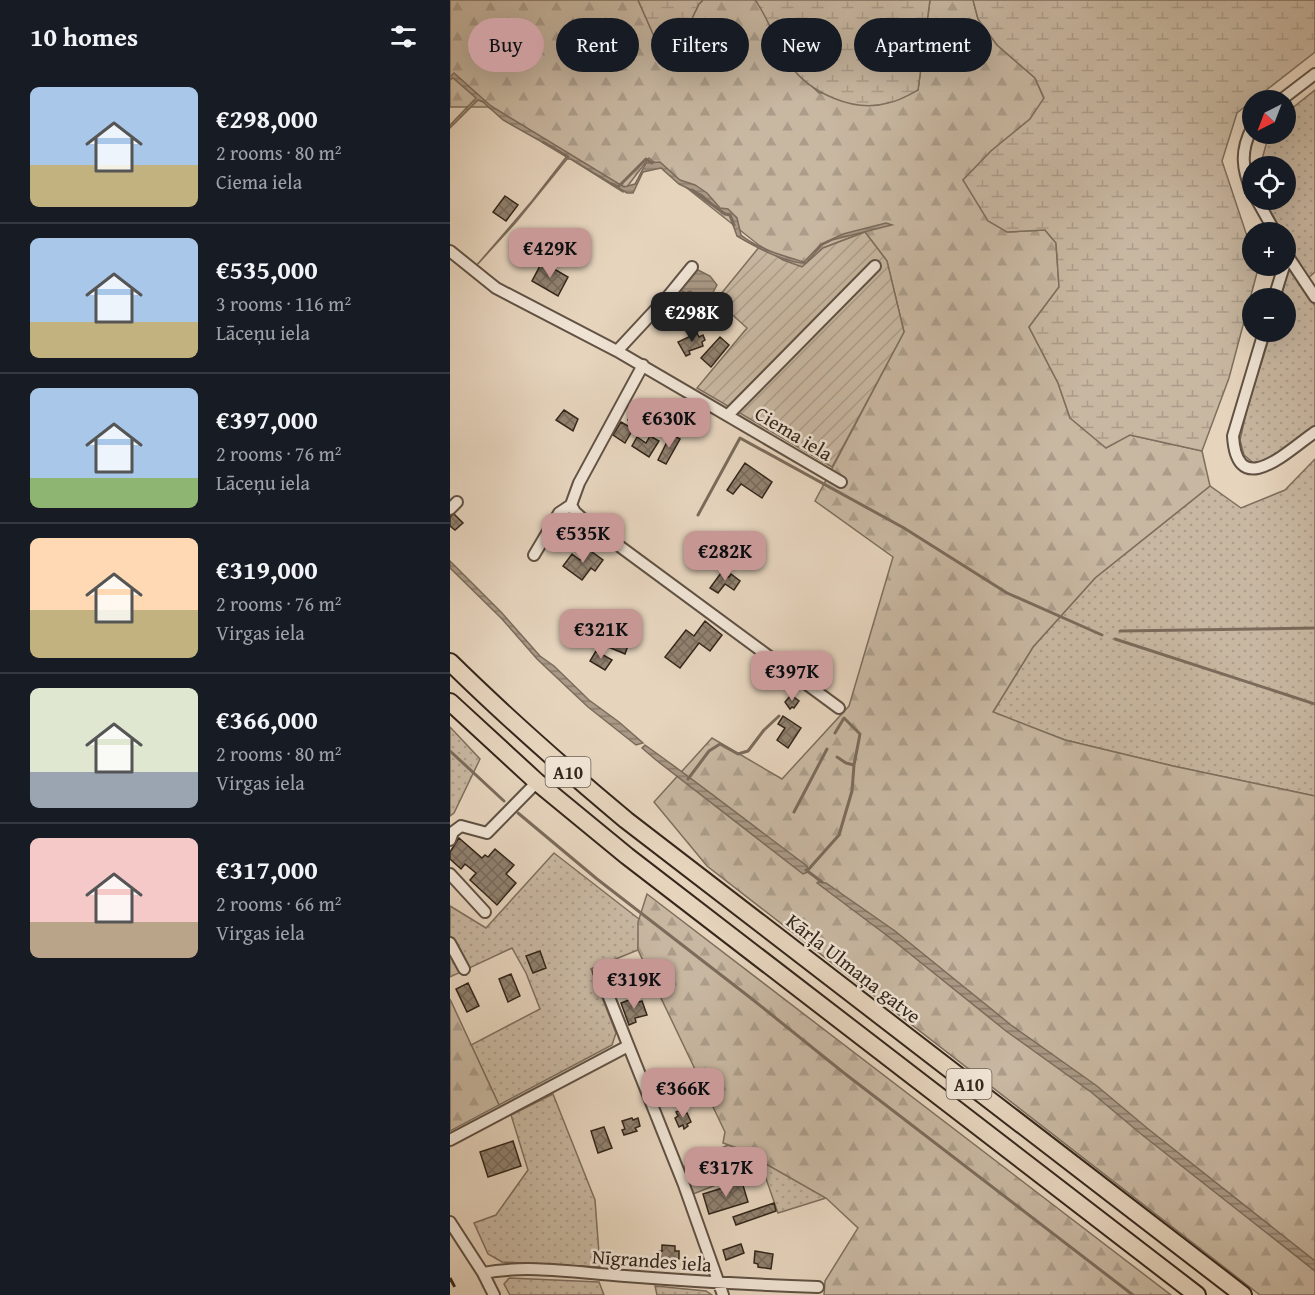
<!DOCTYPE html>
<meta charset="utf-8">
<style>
:root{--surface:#171b24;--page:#20242c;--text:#f1f3f6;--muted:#9ea1a6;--line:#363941;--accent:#c59692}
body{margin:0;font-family:"Gentium Book Plus",serif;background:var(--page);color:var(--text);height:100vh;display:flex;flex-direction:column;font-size:22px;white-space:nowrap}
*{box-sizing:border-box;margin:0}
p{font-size:20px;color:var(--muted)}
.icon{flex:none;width:33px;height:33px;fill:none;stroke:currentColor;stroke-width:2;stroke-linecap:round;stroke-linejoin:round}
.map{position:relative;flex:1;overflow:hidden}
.panel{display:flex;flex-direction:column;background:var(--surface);width:450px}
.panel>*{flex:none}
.guide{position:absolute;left:18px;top:18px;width:570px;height:54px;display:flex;gap:12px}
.needle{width:39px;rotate:222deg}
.buttons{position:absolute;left:792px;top:90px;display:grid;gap:12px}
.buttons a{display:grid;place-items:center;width:54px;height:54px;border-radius:50%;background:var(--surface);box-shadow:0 6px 24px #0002;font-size:30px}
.price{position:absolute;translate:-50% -51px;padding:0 14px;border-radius:12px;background:var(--accent);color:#111;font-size:20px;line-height:39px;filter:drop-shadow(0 2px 3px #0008)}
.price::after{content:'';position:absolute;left:50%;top:36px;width:18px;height:14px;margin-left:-9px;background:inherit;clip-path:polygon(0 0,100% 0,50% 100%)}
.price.on{background:#222;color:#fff}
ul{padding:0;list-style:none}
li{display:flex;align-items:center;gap:18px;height:150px;padding:0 30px}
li+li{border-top:2px solid var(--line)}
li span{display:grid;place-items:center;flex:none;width:168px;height:120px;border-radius:9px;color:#555}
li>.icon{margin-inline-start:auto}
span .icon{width:72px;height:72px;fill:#fffc;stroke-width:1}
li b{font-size:26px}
h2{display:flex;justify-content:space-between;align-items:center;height:72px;padding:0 30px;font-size:26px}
.pill{padding:0 21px;border-radius:27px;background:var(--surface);box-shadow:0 6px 24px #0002;font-size:21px;line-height:54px}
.pill.on{background:var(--accent);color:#111}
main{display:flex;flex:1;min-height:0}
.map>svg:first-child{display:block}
.grass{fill:url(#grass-dots);stroke:#7e6f5e;stroke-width:1.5}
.forest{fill:url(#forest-firs);stroke:#7e6f5e;stroke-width:1.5}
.wetland{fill:url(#wetland-marsh);stroke:#7e6f5e;stroke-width:1.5}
.garden{fill:url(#garden-furrows);stroke:#7e6f5e;stroke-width:1.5}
.water{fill:url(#water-rules);stroke:#7b6b5b;stroke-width:1.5}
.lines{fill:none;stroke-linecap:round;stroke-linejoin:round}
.stream{stroke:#7b6b5b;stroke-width:3}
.building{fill:url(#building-cross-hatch);stroke:#35271b;stroke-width:1.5}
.minor-casing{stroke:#615244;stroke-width:14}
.highway-casing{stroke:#35271b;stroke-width:20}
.minor{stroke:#efe3d4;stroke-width:10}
.highway{stroke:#e6d4bd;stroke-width:16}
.rail{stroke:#35271b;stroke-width:3;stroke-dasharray:10 10;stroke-linecap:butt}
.labels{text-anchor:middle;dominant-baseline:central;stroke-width:5;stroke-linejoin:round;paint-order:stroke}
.shield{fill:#efe3d4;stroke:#6d5f52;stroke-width:1.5}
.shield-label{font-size:18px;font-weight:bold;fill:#35271b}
.street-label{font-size:20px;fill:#35271b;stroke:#efe3d4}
</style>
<main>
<section class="panel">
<h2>10 homes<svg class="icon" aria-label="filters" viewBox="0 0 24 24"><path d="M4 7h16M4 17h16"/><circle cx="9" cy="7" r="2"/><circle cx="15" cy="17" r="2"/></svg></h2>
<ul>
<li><span style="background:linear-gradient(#a9c7e8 65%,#c2b280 0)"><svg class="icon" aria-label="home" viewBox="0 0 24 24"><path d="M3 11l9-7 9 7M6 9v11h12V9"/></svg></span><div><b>€298,000</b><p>2 rooms · 80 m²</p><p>Ciema iela</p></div></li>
<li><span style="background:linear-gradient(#a9c7e8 70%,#c2b280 0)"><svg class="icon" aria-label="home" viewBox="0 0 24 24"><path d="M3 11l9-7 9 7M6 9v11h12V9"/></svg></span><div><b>€535,000</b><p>3 rooms · 116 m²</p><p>Lāceņu iela</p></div></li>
<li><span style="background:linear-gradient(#a9c7e8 75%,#8fb573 0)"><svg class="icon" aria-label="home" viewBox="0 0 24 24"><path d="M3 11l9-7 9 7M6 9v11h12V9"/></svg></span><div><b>€397,000</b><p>2 rooms · 76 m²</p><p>Lāceņu iela</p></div></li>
<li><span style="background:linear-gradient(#ffd9b3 60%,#c2b280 0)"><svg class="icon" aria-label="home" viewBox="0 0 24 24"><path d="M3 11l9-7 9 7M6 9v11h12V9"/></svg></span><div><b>€319,000</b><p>2 rooms · 76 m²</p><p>Virgas iela</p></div></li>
<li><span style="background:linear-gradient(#dfe7d0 70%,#9aa5b1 0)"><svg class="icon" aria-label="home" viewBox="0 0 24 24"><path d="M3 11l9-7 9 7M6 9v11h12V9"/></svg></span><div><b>€366,000</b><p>2 rooms · 80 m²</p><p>Virgas iela</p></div></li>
<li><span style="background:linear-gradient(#f6c9c9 70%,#b9a48a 0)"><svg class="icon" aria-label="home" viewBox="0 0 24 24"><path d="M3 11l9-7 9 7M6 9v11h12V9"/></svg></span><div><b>€317,000</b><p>2 rooms · 66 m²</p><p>Virgas iela</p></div></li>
</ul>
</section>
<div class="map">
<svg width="865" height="1295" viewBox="0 0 865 1295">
<defs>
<pattern id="grass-dots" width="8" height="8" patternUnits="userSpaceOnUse" patternTransform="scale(1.5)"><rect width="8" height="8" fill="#c8b7a1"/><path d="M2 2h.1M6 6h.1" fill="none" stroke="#ac9d8a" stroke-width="1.8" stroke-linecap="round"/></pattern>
<pattern id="forest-firs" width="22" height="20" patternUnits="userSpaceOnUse" patternTransform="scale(1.5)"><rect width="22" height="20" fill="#c8b7a1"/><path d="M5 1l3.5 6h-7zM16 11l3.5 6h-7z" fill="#ac9d8a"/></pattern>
<pattern id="wetland-marsh" width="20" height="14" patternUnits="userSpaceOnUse" patternTransform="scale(1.5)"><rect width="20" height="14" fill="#c8b7a1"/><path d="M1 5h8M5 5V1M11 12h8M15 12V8" fill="none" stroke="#ac9d8a"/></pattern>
<pattern id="garden-furrows" width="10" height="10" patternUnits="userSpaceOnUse" patternTransform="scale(1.5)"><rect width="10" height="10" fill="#c8b7a1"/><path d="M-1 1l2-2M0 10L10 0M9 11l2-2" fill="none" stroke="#ac9d8a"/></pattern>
<pattern id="water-rules" width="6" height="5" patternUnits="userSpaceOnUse" patternTransform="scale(1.5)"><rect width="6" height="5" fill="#aa9986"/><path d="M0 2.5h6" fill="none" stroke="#8b7d6d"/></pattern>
<pattern id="building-cross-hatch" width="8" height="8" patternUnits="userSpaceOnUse" patternTransform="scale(1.5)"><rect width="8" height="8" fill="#91816f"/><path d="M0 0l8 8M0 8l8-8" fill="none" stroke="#776a5a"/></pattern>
</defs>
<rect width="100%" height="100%" fill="#e6d4bd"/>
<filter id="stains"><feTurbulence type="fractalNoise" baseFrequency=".00333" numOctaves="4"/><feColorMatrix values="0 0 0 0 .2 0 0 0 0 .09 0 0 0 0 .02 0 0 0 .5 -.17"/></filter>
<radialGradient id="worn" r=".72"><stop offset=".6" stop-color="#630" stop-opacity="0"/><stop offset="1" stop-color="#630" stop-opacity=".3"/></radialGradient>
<path class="grass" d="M865,90V272L858,278L836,241V232H831L814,200H836V166H812V159L819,134H836V113Z
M839,263L865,306V428L816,463L806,465L794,455L790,440L797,409L821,332H836V298H831Z
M865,459V796L723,766L615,740L543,712L583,647L645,578L760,486L791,508L835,490Z
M0,727L30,759L4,813L0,816Z
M104,853L189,919L188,950L141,969L166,1033L162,1045L49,1105L21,1045L90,1009L76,973L62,948L0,977V906L36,928Z
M103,1094L145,1200L150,1267L52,1262L38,1254L24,1223L46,1215L78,1170L61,1115Z
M278,1145L290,1149L376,1198L328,1213L312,1167L243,1194L234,1171L236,1164Z
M59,1278L149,1282L154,1295H60L54,1284Z
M205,1286L256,1291L262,1295H207Z"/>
<path class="forest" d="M0,0H188L218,67L249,4L253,0H305L314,11L341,66L369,93L468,90L480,0H523L528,19L547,45L585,78L594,99L580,119L541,151L513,180L557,232L595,230L606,243L609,287L579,327L608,383L620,418L680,435L752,451L760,486L645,578L583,647L543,712L615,740L723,766L865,796V1295H810L257,866L204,802L262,738L332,779L399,706L443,557L365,501L454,332L437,261L415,232L373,248L352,267L333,260L310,246L199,158L173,192L38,107H0Z
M197,894L721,1295H374L375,1281L408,1228L376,1198L290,1149L273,1143L275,1132L188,950V922Z
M0,999L49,1105L0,1131Z"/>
<path class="wetland" d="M188,0H253L249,4L218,68Z
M305,0H480L468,90C459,95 449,101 438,103C404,113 360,93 340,65C326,45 320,20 305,0Z
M523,0H865V52L787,113L772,161L802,251V266H807L808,269L779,378L752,451L680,435L656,448L620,418L608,383L579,327L609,287L606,243L595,230L557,232L538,221L513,180L541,151L580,119L594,98L585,78L547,45L528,19Z"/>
<path class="garden" d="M415,232L437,261L454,332L382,467L247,388L297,328L266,300L310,246L333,260L352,267L373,248Z"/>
<path class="water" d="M4,73L41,106L174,187L185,184L196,163L210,162L230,180L245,185L257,193L270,208L278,209L287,218L291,235C308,249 334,256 354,262L371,244L393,234L436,223L442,225L382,240L372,245L356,263C337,264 304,246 287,236L279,214L272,213L252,195L229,184L211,168L193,172L183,193H177L121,159H117L66,222L26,266L82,201L117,156L53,120L33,102L28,100L0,128V125L26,98L3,78L0,80V77Z
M248,270L260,276L267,285L261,296L255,299L240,291L236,293L230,290L243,272Z
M0,561L52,613L90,656L104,666L139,700L169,722L193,743L186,745L138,707L87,659L52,619L0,568Z
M195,745C250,784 303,826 357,866L358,872L353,874L206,760L192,748Z
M368,882L376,883L445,931L561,1025L647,1086L697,1128L865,1261V1271L691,1134L641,1092L556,1031L439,937L367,883Z"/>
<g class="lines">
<path class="stream" d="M93,142L118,157
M162,184L168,187L196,159L202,163
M242,190L275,214L280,215L284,225
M248,515L290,438L454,528L557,593L652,635
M670,631L865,628
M665,639L865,704
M0,751L54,801
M387,757L396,763L404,765
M238,779L259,751L270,744L288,754L298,751L314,730L329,716
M344,812L377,749
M68,813L147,879L302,999L394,1073L683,1295
M356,870L372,882
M357,871L389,835L402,791L404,765L410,734L394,718L385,733"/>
</g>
<path class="building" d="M55,196L68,205L56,221L43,212Z
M92,262L118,277L108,296L82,281Z
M247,333L249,337L253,335L255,340L252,342L253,346L239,351L240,354L236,356L228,342Z
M270,337L279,345L261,367L251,358Z
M185,406L204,418L196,433L180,426L182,422L178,420Z
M114,410L128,419L123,431L106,420Z
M171,422L183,429L175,443L163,435Z
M221,434L230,439L216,464L208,460Z
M200,436L209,441L199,457L182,446L187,437L196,443Z
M295,463L322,482L312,498L291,484L283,494L277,490Z
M4,514L13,523L5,530L0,526V517Z
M266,540L283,549L277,560L260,551Z
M138,549L153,560L145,571L141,568L132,580L113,566L122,554L130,560Z
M274,569L277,572L275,575L279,577L281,574L290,581L284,590L275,584L268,593L260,588Z
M255,621L272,635L260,651L249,643L230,668L215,657L236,630L244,636Z
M162,630L181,637L175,654L156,646Z
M146,651L162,660L155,670L140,661Z
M341,695L349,701L344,708L342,707L340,709L335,702Z
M333,716L351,728L338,748L327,740L335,728L328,724Z
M9,838L32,858L35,855L38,857L45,849L64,865L56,874L66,883L47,905L20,880L26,873L15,864L11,869L0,859V852Z
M90,951L96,968L83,973L76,956Z
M61,974L70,996L58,1002L49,979Z
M18,983L29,1006L17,1012L6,989Z
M187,997L189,1002L192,1001L197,1015L185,1018L186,1022L179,1025L171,1003Z
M232,1110L234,1114L237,1113L241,1122L237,1124L238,1126L234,1129L233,1125L229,1127L225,1118L228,1116L226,1112Z
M182,1118L183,1120L188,1118L190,1126L185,1128L187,1131L174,1135L172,1130L175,1129L172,1121Z
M154,1127L162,1148L148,1153L141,1131Z
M63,1141L71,1166L38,1177L30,1152Z
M292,1182L298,1202L259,1214L253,1194Z
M324,1203L326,1211L286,1225L283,1217Z
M291,1244L294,1253L276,1260L273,1250Z
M212,1245L225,1246V1251H229V1259L224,1260V1263H211V1257L208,1255L209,1251H212Z
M305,1251L323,1254L321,1269L308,1267V1264L304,1263Z"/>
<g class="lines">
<g class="minor-casing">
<path id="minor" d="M831,100L865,74
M802,128C790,151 792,169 802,192
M807,200L825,232
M0,251L46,288L167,351L391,482
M837,255L865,297
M220,294L242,267
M824,298L834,266
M814,332L783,436C787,502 839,450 865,432
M167,351L220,294L244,310
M278,415L425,266
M121,505L125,512L134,520L389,708
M0,509L7,502
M84,555L109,513L121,505L129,483L193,365
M0,840L3,832L11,826L37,833L87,782
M0,874L35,912
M0,943L14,969
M149,972L234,1185L273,1295
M0,1140L178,1046
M0,1222L33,1273L44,1295
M33,1273C79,1264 129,1273 175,1276C240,1281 304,1285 368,1287"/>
</g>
<g class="highway-casing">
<path id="highway" d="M0,662C56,717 115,769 176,820L793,1295
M0,702L87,782L177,856L747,1295"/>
</g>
<use href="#minor" class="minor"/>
<use href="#highway" class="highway"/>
<path class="rail" d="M0,1278L9,1295"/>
</g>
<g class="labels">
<g class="shield">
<rect x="95.5" y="757" width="45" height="30" rx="4.5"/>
<rect x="496.5" y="1069" width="45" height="30" rx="4.5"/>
</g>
<g class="shield-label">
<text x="118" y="772">A10</text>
<text x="519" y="1084">A10</text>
</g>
<g class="street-label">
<text transform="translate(344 433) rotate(31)">Ciema iela</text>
<text transform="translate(404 968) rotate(38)">Kārļa Ulmaņa gatve</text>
<text transform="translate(202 1260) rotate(4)">Nīgrandes iela</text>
</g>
</g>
<rect width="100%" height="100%" filter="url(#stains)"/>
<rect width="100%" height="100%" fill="url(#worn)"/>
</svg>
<div class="buttons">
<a><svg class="needle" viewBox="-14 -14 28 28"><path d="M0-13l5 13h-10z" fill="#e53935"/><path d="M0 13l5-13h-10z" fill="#9ea1a6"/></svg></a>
<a><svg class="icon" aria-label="locate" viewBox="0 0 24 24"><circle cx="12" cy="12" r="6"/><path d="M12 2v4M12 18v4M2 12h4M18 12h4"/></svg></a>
<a>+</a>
<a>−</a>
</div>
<b class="price" style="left:100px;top:279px">€429K</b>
<b class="price on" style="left:242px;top:343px">€298K</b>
<b class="price" style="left:219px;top:449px">€630K</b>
<b class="price" style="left:133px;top:564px">€535K</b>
<b class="price" style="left:275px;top:582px">€282K</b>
<b class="price" style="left:151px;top:660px">€321K</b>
<b class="price" style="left:342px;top:702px">€397K</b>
<b class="price" style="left:184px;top:1010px">€319K</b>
<b class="price" style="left:233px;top:1119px">€366K</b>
<b class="price" style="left:276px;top:1198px">€317K</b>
<div class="guide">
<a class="pill on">Buy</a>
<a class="pill">Rent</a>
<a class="pill">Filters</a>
<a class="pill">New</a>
<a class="pill">Apartment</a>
</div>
</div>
</main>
